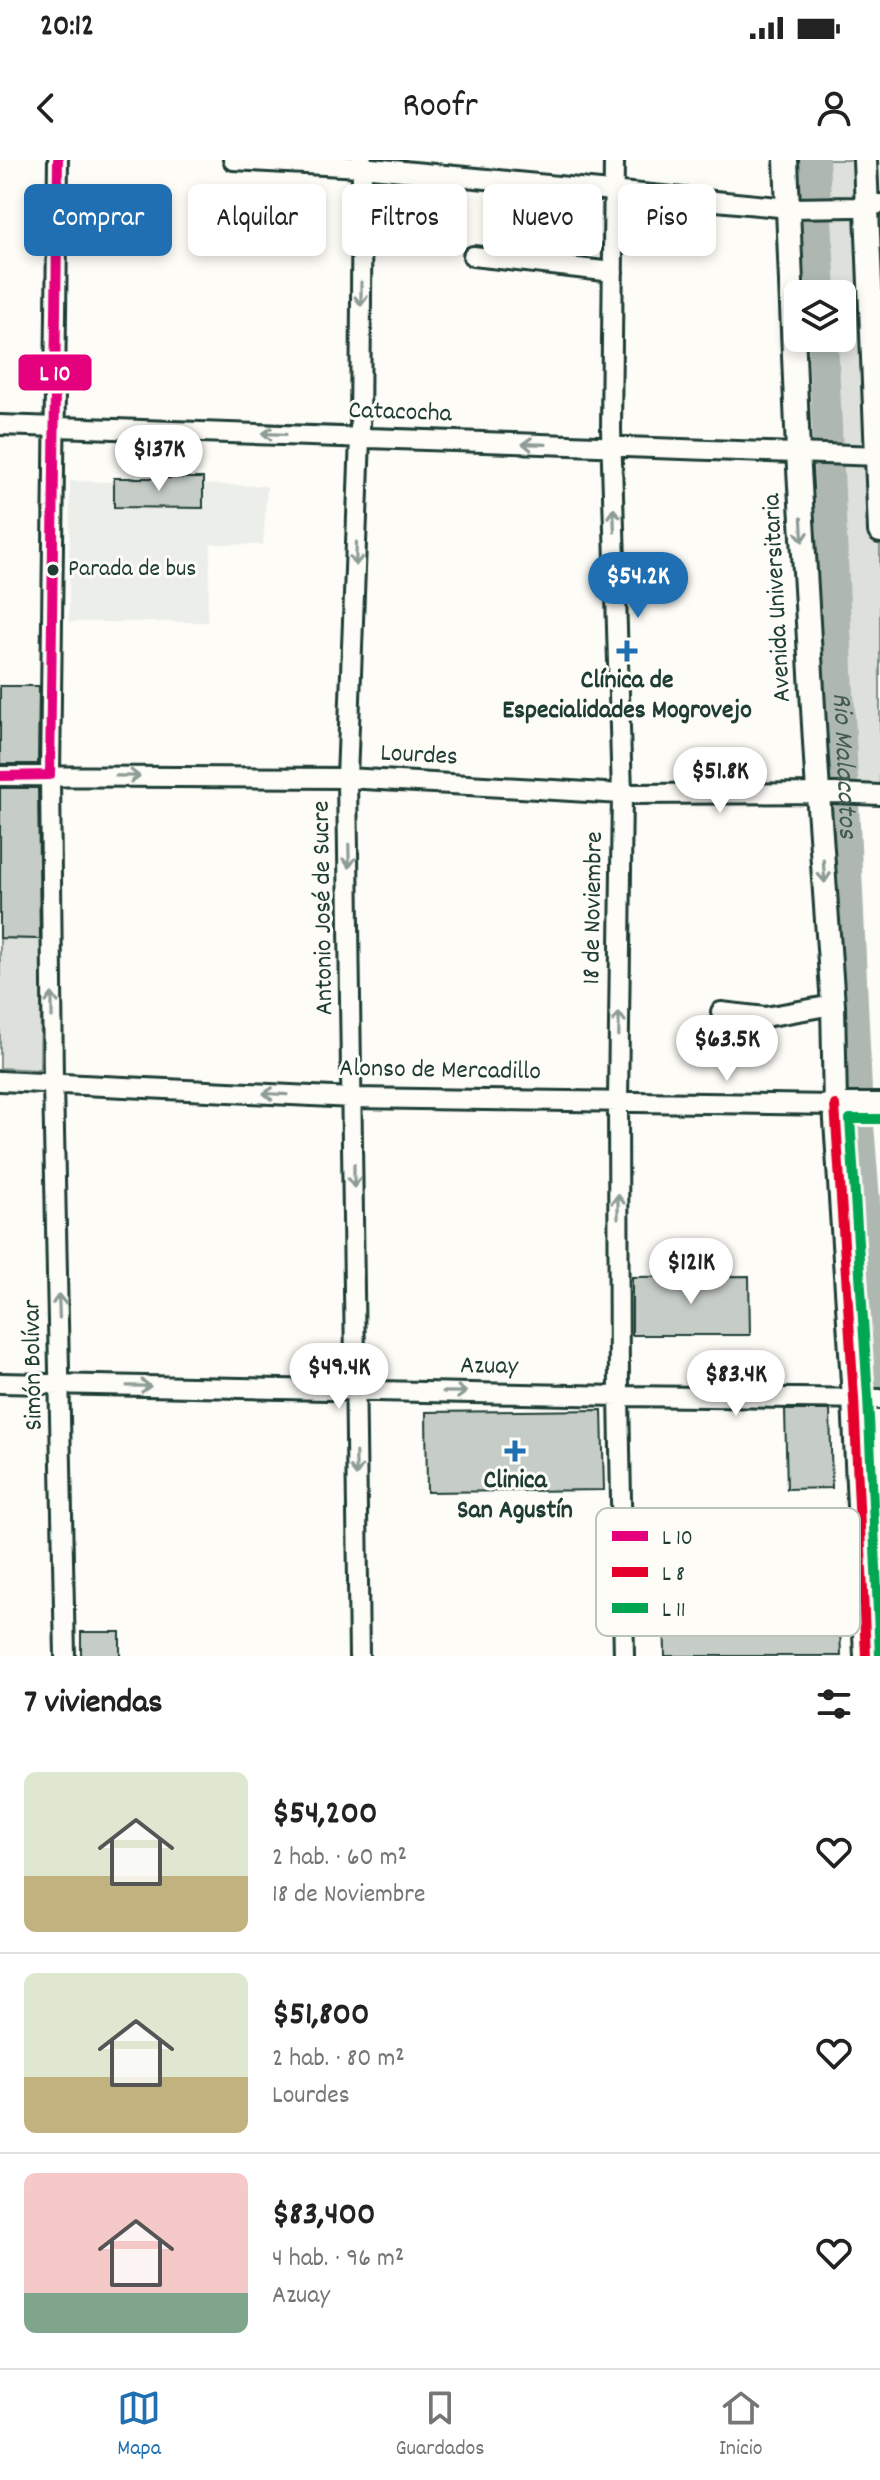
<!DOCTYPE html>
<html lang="es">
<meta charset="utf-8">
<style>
:root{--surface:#fff;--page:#f6f6f6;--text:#222;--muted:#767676;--line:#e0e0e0;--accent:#1f6fb2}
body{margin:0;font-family:Dekko,sans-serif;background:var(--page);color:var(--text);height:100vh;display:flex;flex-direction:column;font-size:30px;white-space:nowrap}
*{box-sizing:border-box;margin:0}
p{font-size:26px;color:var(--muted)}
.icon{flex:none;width:44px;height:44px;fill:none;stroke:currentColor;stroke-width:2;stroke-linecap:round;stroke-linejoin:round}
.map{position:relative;height:1496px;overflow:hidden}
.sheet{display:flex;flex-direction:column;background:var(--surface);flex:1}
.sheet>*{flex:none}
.guide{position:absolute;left:24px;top:24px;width:832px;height:72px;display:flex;gap:16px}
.buttons{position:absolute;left:784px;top:120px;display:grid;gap:16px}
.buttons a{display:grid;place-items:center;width:72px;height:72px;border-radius:12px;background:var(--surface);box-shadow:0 4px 12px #0003;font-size:40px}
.price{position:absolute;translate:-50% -68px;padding:0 18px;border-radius:28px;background:#fff;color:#222;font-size:26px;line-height:52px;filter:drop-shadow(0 2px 4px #0008)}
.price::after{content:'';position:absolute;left:50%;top:48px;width:24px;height:18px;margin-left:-12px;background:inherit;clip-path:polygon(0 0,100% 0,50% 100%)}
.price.selected{background:var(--accent);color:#fff}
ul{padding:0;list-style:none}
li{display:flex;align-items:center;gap:24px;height:200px;padding:0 24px}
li+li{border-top:2px solid var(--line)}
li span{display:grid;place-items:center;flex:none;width:224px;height:160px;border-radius:12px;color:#555}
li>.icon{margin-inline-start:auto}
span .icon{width:96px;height:96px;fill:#fffc;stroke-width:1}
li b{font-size:34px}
h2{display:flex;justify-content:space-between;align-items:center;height:96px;padding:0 24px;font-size:34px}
.tag{padding:0 28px;border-radius:12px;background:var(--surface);box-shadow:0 4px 12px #0003;font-size:28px;line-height:72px}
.tag.selected{background:var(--accent);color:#fff}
.status{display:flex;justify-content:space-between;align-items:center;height:56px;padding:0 40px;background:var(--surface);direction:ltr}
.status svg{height:22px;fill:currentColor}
header{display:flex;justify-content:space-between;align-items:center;height:104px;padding:0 24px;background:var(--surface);font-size:36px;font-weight:600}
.tabs{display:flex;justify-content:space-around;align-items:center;height:112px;border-top:2px solid var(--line);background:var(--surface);font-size:22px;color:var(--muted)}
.tabs a{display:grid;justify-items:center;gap:4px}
.tabs .selected{color:var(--accent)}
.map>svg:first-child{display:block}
.built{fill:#eceee9}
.green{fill:#dde0db;stroke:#7e8e88;stroke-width:2;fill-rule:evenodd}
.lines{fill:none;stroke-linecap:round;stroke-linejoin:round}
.river{stroke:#aeb8b1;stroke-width:30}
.building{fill:#c6cdc7;stroke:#1f3d34;stroke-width:2}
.minor-casing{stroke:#1f3d34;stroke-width:24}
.major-casing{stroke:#1f3d34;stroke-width:28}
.minor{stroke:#fdfcf7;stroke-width:18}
.major{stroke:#fdfcf7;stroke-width:22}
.bus-1-casing{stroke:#fdfcf7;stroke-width:16}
.bus-2-casing{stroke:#fdfcf7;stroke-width:16}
.bus-3-casing{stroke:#fdfcf7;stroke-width:16}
.bus-1{stroke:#e5007d;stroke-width:10}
.bus-2{stroke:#e4002b;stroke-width:10}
.bus-3{stroke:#00a651;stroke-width:10}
.oneway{stroke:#8e9c96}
.bus-dot{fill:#1f3d34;stroke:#fdfcf7;stroke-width:3}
.poi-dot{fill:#1f6fb2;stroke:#fdfcf7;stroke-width:3}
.labels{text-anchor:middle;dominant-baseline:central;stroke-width:6;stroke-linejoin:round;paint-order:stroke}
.bus-label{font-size:24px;fill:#1f3d34;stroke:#fdfcf7;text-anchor:start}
.street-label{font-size:26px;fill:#1f3d34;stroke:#fdfcf7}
.poi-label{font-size:26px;font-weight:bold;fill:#1f3d34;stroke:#fdfcf7}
.water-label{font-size:28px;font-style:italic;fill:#435c53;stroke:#fdfcf7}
.key{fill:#fdfcf7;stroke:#bac3bc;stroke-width:2}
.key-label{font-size:22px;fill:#1f3d34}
.line-badge{stroke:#fdfcf7;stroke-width:3}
.badge-label{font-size:22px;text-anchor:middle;font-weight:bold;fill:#fff}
</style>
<div class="status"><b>20:12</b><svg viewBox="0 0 49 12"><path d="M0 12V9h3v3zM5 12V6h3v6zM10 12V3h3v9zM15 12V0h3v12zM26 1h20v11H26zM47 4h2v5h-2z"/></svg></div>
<header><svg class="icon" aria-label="back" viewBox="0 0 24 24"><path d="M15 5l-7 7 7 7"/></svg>Roofr<svg class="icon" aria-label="person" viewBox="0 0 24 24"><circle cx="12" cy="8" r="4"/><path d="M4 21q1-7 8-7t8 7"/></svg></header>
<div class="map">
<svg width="880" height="1496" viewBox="0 0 880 1496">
<rect width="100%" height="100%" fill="#fdfcf7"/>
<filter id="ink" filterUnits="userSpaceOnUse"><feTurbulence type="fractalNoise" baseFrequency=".0125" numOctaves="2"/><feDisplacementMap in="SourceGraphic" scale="16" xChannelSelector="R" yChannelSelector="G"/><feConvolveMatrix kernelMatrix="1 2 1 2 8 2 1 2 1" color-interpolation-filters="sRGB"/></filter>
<g filter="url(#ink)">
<path class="built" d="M70,321L267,326L263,385L211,384L207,462H69Z"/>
<path class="green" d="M786,0H865L880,371V635L818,633ZM798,134H842V178H798Z
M0,778L42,779L40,910L0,908Z"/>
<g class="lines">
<g class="river">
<path d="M814,0L821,134"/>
<path id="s1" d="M823,178L858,953L880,1225"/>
</g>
</g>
<path class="building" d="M114,318H203V348L114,347Z
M0,526H39L38,604H0Z
M0,628H38L40,779L0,778Z
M749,1116L750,1175H632V1117Z
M602,1250L604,1330L427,1332L426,1252Z
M785,1250H830L832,1328L787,1329Z
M838,1411L841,1496H665L664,1446L695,1445V1414Z
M81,1472H120V1496H81Z"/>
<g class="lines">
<g class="minor-casing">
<path id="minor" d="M58,0L50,615L53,923L65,1496
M233,0L361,7L789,48L855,47L880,44
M614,0L611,269L622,634L618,942L619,1236L624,1496
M473,96L613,112
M0,265L880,296
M0,616L347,618L622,634L835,633L880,635
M721,852L765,857L833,845
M0,921L353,938L835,945
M0,1223L619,1236L880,1239
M359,1496L347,618L360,278L362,0"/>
</g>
<g class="major-casing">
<path id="major" d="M786,0L798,292L818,633L833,845L835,945L854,1238L866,1496
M865,0L880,371
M835,945H880"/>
</g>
<use href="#minor" class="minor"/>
<use href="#major" class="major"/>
<g class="bus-1-casing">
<path id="bus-1" d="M0,616L50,615L58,0"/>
</g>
<g class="bus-2-casing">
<path id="bus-2" d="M835,945L854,1238L866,1496"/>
</g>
<g class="bus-3-casing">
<path id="bus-3" d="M880,1495L868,1237L850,959H880"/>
</g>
<use href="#bus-1" class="bus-1"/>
<use href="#bus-2" class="bus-2"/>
<use href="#bus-3" class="bus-3"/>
</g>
<defs><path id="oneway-shaft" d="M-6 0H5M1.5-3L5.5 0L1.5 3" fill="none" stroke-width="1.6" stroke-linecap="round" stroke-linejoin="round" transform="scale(2)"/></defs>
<g class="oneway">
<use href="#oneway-shaft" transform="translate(361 134) rotate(90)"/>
<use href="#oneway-shaft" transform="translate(274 274) rotate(-178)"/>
<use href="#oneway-shaft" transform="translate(534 284) rotate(-178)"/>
<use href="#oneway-shaft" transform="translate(614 360) rotate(-92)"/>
<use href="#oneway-shaft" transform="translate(802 370) rotate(87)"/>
<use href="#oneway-shaft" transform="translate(356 394) rotate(92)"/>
<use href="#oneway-shaft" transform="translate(128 616) rotate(1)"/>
<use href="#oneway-shaft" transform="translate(349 696) rotate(89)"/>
<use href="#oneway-shaft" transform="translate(824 711) rotate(86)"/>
<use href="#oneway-shaft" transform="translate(52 845) rotate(-90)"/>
<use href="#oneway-shaft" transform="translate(619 864) rotate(-89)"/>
<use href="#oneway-shaft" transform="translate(275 934) rotate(-177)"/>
<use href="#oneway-shaft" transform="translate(354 1016) rotate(90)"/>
<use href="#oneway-shaft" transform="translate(618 1046) rotate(-90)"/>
<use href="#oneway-shaft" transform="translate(59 1146) rotate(-92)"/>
<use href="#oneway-shaft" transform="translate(139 1226) rotate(1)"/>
<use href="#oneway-shaft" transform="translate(455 1232) rotate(1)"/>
<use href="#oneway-shaft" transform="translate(356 1304) rotate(89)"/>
</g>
</g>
<circle class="bus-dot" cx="53" cy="410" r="7"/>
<g class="poi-dot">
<path d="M623 479h8v8h8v8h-8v8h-8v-8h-8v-8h8z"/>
<path d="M511 1279h8v8h8v8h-8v8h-8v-8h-8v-8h8z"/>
</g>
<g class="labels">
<g class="bus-label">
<text x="68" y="410">Parada de bus</text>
</g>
<g class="street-label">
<text transform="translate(400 253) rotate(2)">Catacocha</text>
<text transform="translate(778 438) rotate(-93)">Avenida Universitaria</text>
<text transform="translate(419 596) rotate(3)">Lourdes</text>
<text transform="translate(324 748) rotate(-91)">Antonio José de Sucre</text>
<text transform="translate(594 748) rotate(-89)">18 de Noviembre</text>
<text transform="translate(440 911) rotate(1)">Alonso de Mercadillo</text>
<text transform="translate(34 1205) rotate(-91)">Simón Bolívar</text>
<text transform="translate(489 1207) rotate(1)">Azuay</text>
</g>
<g class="poi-label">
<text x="627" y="521">Clínica de<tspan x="627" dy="30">Especialidades Mogrovejo</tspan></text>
<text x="515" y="1321">Clinica<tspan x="515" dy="30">San Agustín</tspan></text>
</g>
<g class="water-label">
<text stroke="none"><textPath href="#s1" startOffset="428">Rio Malacatos</textPath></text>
</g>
</g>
<rect x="596" y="1348" width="264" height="128" rx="12" class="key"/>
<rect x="612" y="1371" width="36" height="10" fill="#e5007d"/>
<rect x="612" y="1407" width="36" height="10" fill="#e4002b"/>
<rect x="612" y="1443" width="36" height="10" fill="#00a651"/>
<g class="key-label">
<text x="662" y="1384">L 10</text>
<text x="662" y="1420">L 8</text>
<text x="662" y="1456">L 11</text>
</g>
<rect class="line-badge" x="17" y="193" width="76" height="39" rx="8" fill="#e5007d"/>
<g class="badge-label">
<text x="55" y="220">L 10</text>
</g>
</svg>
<div class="buttons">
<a><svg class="icon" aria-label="layers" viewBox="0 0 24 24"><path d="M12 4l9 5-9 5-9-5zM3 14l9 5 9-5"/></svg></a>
</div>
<b class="price" style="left:159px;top:333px">$137K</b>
<b class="price selected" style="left:638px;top:460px">$54.2K</b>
<b class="price" style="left:720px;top:655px">$51.8K</b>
<b class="price" style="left:727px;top:923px">$63.5K</b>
<b class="price" style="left:691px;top:1146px">$121K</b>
<b class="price" style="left:339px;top:1251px">$49.4K</b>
<b class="price" style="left:736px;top:1258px">$83.4K</b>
<div class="guide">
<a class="tag selected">Comprar</a>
<a class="tag">Alquilar</a>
<a class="tag">Filtros</a>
<a class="tag">Nuevo</a>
<a class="tag">Piso</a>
</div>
</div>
<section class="sheet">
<h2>7 viviendas<svg class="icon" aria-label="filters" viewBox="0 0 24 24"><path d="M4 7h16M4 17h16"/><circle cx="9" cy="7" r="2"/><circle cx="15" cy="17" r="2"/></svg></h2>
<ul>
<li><span style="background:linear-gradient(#dfe7d0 65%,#c2b280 0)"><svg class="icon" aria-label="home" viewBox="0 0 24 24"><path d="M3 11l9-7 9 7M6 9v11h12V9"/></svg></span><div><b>$54,200</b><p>2 hab. · 60 m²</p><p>18 de Noviembre</p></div><svg class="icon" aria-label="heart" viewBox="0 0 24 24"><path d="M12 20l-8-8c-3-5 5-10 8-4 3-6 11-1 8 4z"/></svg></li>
<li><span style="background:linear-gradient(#dfe7d0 65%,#c2b280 0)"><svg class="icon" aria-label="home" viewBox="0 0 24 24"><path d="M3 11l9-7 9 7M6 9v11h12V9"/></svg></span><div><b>$51,800</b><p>2 hab. · 80 m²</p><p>Lourdes</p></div><svg class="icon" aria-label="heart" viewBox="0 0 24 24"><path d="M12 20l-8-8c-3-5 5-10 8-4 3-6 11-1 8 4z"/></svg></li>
<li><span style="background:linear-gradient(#f6c9c9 75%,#7fa58c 0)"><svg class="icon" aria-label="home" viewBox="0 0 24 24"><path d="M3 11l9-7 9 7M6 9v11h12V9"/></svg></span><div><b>$83,400</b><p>4 hab. · 96 m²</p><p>Azuay</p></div><svg class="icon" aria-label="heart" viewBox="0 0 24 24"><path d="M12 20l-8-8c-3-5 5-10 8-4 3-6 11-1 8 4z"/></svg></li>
</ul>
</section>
<nav class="tabs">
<a class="selected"><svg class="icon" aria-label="map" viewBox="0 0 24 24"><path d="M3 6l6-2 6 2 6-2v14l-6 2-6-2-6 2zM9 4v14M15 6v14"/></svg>Mapa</a>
<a><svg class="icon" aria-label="saved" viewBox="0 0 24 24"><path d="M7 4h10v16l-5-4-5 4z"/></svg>Guardados</a>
<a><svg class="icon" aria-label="home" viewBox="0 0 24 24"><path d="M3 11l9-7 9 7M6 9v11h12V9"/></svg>Inicio</a>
</nav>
